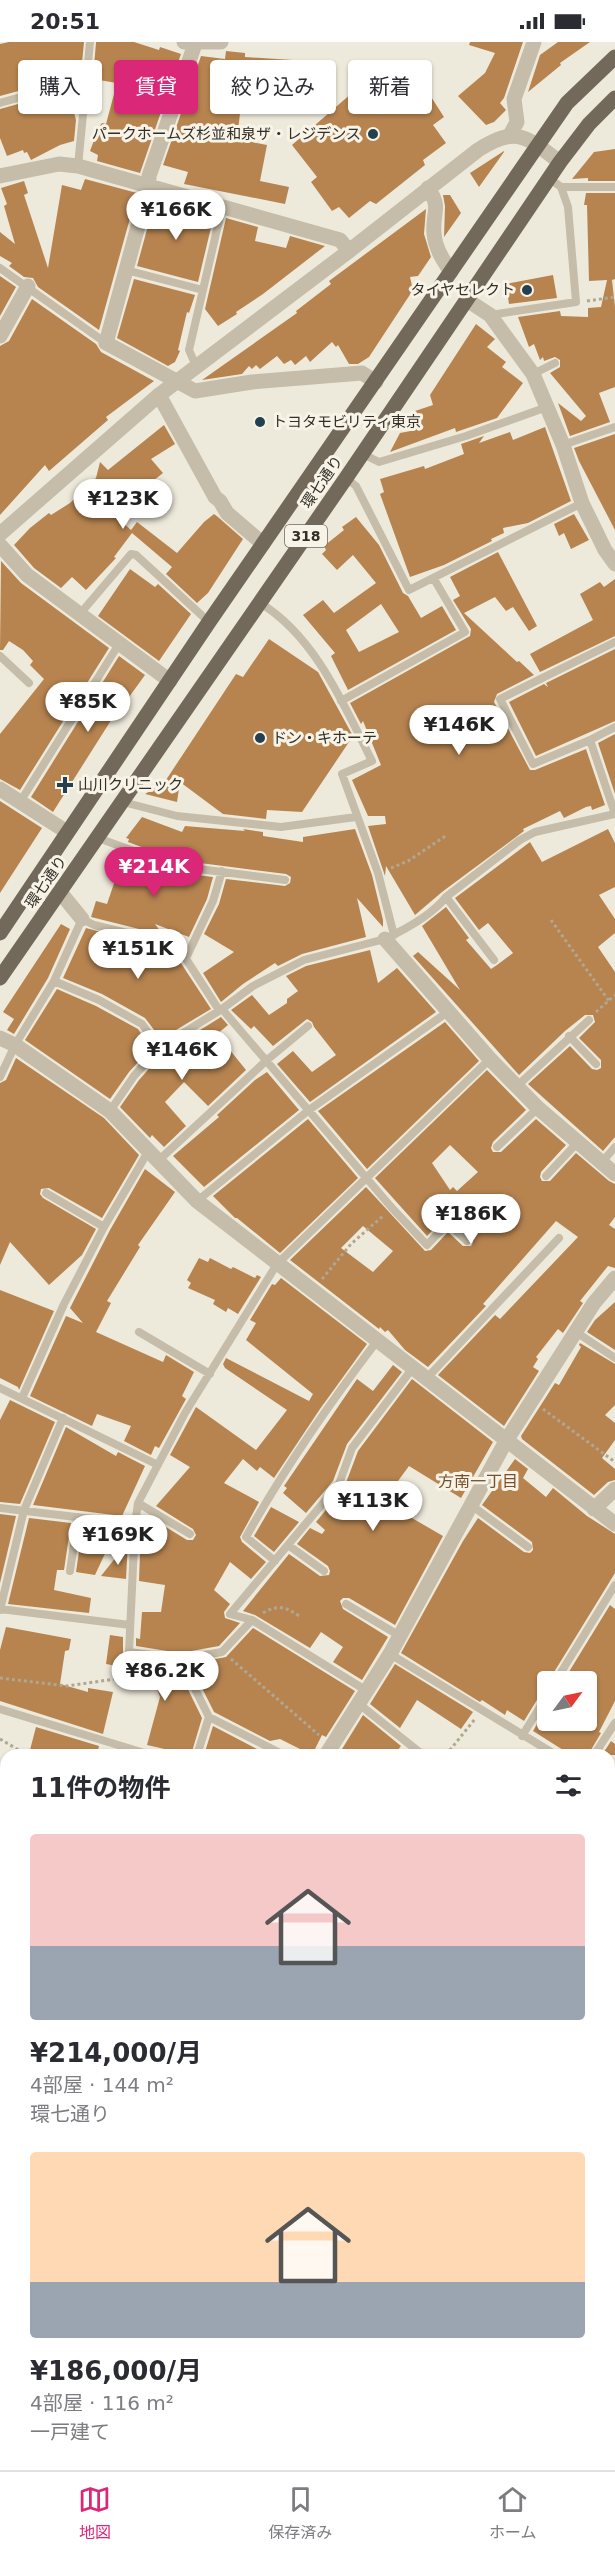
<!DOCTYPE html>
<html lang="ja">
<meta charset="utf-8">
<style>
:root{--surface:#fff;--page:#f7f7f7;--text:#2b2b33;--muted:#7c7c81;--line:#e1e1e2;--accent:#db2777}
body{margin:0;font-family:"DejaVu Sans","Noto Sans JP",sans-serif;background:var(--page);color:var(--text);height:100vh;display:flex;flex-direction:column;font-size:22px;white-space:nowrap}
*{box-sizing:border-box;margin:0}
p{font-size:20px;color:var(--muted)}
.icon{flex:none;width:33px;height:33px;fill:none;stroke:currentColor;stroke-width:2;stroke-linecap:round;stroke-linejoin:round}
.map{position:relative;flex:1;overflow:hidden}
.details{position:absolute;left:0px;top:1707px;width:615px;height:722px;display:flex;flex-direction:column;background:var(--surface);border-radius:18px 18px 0 0;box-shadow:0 2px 4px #0004}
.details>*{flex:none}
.banner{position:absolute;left:18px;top:18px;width:579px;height:54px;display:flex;gap:12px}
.needle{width:39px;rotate:57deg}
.fabs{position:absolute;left:537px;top:1629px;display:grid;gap:12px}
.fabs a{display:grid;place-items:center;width:60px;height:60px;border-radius:6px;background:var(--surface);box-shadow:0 2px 4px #0004;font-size:30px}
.price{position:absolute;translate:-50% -51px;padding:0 14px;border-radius:21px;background:#fff;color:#222;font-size:20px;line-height:39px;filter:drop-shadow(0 2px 3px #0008)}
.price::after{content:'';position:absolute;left:50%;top:36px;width:18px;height:14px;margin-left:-9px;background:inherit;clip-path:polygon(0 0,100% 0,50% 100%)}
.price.selected{background:var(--accent);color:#fff}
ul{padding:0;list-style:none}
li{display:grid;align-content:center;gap:12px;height:318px;padding:0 30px}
li span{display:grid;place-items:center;height:186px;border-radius:6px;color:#555}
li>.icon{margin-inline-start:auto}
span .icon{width:108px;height:108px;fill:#fffc;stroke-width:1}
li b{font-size:26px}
h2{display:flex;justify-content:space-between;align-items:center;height:72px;padding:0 30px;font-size:26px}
.pill{padding:0 21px;border-radius:6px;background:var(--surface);box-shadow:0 2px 4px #0004;font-size:21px;line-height:54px}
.pill.selected{background:var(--accent);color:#fff}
.status{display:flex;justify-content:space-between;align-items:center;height:42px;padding:0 30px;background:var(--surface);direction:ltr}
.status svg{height:16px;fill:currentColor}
.tabs{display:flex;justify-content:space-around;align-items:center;height:84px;border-top:2px solid var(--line);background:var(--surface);font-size:16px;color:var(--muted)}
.tabs a{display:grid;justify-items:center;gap:3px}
.tabs .selected{color:var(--accent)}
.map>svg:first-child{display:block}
.green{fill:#a9bb9d}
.building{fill:#b78450;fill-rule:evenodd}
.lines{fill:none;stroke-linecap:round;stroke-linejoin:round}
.path{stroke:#b0a793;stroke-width:3;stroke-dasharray:3 3;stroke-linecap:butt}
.service{stroke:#c5bda9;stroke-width:8}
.minor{stroke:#c5bda9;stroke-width:15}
.tertiary{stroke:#c5bda9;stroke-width:15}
.secondary{stroke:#988d7a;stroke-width:15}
.primary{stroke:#73695a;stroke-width:15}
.trunk{stroke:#635a4d;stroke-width:16}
.motorway{stroke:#534a40;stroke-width:18}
.poi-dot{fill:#22404f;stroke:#f7f3e7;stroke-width:2}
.labels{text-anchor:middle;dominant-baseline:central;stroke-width:6;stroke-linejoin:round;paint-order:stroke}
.shield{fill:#f7f3e7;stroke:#6e6961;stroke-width:1.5}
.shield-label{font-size:14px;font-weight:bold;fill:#332e28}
.poi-label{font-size:15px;fill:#332e28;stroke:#f7f3e7;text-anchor:start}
.street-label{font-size:15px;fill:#332e28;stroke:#f7f3e7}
.neighbourhood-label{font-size:16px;fill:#78512b;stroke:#f7f3e7}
</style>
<div class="status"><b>20:51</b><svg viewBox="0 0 49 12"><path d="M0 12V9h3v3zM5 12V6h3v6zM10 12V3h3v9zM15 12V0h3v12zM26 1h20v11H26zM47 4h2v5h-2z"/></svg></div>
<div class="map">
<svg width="615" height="2428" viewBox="0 0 615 2428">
<rect width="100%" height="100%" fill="#eeeadb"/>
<path class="green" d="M0,1773L6,1777V1802L0,1798Z"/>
<path class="building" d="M9,0H84L81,32L0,54V2Z
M96,0H134L159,8L160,5L181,12L140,131L97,119L98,113L90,109L99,85L102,81L106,82L117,41L93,37Z
M470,0H523L504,56L500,61L506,68L494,80L486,83L458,54L485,31L495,11L469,3Z
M558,0H590L560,21L561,23L528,50L540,13Z
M226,9L245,11V15L308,19L305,57L284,55V41L271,39V36L244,38L237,97L267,103L260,139L289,145L285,162L184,142L188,130L163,123L201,14L225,17Z
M404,21L406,25L410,22L444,75L433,83L446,101L423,118L425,123L376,162L370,159L349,176L339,165L332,169L311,140L317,135L292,103L352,51L355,55L390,27L393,30Z
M72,47L75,58L71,59L76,78L74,99L60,103L31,118L27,110L24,111L23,108L7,114L0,96V67Z
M615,107V139H588V136L572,137L594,110Z
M504,109V110L479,145L470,131Z
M85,137L137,151L99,288L38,245L33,236L24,235L9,224L12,221L0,214V190L15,202L4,164L7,162L1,146L24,139L28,151L24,153L48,226L62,143L81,148Z
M586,151H615V237L612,238L615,265V345L599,351L610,380L570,394L558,361L581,379L586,374L550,331L560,325V318L555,315L544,319L543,315L540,318L534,302L529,305L518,275L560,269L561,274L588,275V266L601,265L607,238L589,239L587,163H584Z
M443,153H450L461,171L444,195L445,164Z
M155,158L214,173L198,240L137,224Z
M426,167L424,192L431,215L418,234L410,235L413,248L369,315L358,322H349L338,303L336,305L332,300L310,320L306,314L295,323L291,318L284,322L277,314L260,327L256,323L252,327L249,324L242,332L202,338L297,271L296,269L331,242L329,239Z
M226,176L258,185L255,199L286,206L290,194L325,204L263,252L236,270L237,272L218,284L205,267Z
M553,233L557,256L509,262L506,242Z
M0,234L16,245L0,274Z
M134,237L195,253L189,271L187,270L178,308L180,309L175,320L168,324L117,296Z
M32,257L96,302L101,310L154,339L106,375L108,378L49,429L45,423L0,473V304L9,299Z
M476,282L495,297L487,305L506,320L502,325L523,341L497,376L456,390L455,386L390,410L400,391L416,388L412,378L416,373L415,369L433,363L430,353Z
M164,383L175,402L151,417L163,431L132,456L135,459L119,477L131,488L137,480L177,511L204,480L214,472L218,475L243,497L208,551L197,561L166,532L172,525L132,491L114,515L116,516L86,548L72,535L61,546L34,526L14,503L30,486L49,471L51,473L70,461L96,436L100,420L108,428Z
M545,385L571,459L528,481L503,486L504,491L491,497L492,499L444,523L410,535L380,452L384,450L380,437L424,424L425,427L464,412L461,402L484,394L479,401L510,390L513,398Z
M615,392V488L579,419L574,406Z
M574,472L589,498L571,507L564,491L559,494L554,482Z
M356,475L379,503L403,551L408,554L421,576L442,564L456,588L348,648L331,614L335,611L303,573L323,558L334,571L376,541L353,513L337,528L322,512L326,508L324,504L344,488L342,485ZM381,562L399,590L359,610L346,588Z
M498,510L537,584L529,589L513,565L506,569L495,555L464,571L517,620L519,619L534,633L497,652L494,660L530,728H535L586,707L605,763L592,768L591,764L586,765L564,776L560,769L523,787L524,789L442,850L415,873L386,824L385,834L368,784L386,782L385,774H368L352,738L381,723L363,679L361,682L350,661L470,594L471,587L453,558L460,554L450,535Z
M1,519L21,541L109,606L20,748L0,737V692L44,637L30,623L33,619L23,608L9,599L3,608H0Z
M130,527L155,545L158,542L191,572L159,619L98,574Z
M615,537V594L540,630L530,612L593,578L580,552L600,540L604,545Z
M269,597L318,630L353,694L302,770L267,768L266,777L223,772L180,740L177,760L145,752L164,741L236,632L243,635Z
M615,607V679L536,714L509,660L544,642L548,645L546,641Z
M119,614L145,633L124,662L122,661L53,770L31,755Z
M615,692V752L598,701Z
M0,759L42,786L0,851Z
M142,775L182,790L185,784L245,789L243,787L263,790V794L303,800V795L355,787L372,833L383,878V885L357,856L366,895L302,912L278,924L275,921L243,942L221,960L203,931L234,910L204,892L219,862L226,837L285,844L290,841L291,835L286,832L177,818L128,800L129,797L126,796Z
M608,787L615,801V845L599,853L615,877V891L598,905L615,930V1095L603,1109L528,1042L570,1004L592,1027L597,1028L601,1026V1018L579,996L595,980L593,973H585L565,989L519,1033L413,914L418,910L460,948L422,884L446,865L469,896L466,898L491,927L497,923L513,911L488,881L479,888L455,856L530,800L542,820Z
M124,812L173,830L213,835L207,857L189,895L155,882L163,893L91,875L96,859L107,862Z
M61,882L70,887L48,936L14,992L7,988L14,977L3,970Z
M86,886L173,909L211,967L161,997L145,976L102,952L63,936Z
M370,908L378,941L397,926L436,970L310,1060L277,1022L293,1009L312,1030L336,1013L314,985L312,980L307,977L273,1004L254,984L251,987L231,968L252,953L269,973L287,961V957L298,949L286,934L306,924Z
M57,947L96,964L138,987L151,1006L129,1030L110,1057L25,998Z
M221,975L228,983L217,992L246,1028L208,1064L184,1040L165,1060L186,1084L164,1105L152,1093L150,1096L120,1065L139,1038L163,1011Z
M445,980L479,1019L367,1127L318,1069Z
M16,1016L104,1076L139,1113L102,1176L49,1146L41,1147L40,1152L43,1156L96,1187L82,1213L49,1243L10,1200L0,1223V1041L6,1038Z
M487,1028L526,1068L493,1100L491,1106L493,1110H501L536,1077L566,1103L541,1130L540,1135L542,1139H550L576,1111L609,1139L615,1142V1175L609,1183L615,1187V1226L608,1224L580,1259L583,1261L563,1291L558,1287L536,1315L538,1317L533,1325L539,1329L504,1384L438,1333L495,1273L500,1277L578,1195L556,1179L483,1262L486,1264L428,1325L405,1308L388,1288L385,1290L380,1285L379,1287L290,1218L366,1145L425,1209L431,1208L448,1190L463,1204H471L473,1200L472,1195L449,1175L443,1177L427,1194L375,1136ZM450,1103L478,1130L457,1149L453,1145L450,1148L432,1121ZM363,1184L393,1209L373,1230L341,1206Z
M267,1030L299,1068L204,1145L173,1114L219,1075L217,1073L255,1038Z
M308,1077L358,1136L280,1211L237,1176H235L213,1154Z
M145,1127L175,1150L138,1203L140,1205L107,1259L111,1261L96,1290L163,1320L166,1313L194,1330L182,1354L186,1357L159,1406L155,1404L151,1413L124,1399L131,1384L97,1372L92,1384L30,1354L66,1274L83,1281L70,1266L110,1188Z
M199,1216L208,1220L210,1216L231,1227L233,1225L255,1236L257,1233L261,1235L238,1272L228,1266L226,1270L213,1262L215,1258L188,1246L191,1241L187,1238Z
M281,1236L367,1302L320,1367L274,1436L260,1425L257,1429L243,1417L224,1441L259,1460L240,1495L242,1500L266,1520L251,1537L230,1520L214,1548L230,1562L224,1570L225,1576L240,1581L219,1604L180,1611L136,1604V1596L140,1597L142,1570H161L165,1543L139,1539L141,1483L148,1474L187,1498H193L196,1493L193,1487L156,1464L190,1425L170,1413L196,1365L256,1408L287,1368L225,1326L223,1322L226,1316L309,1359L313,1352L246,1298L256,1281L250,1278L272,1242L275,1243Z
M0,1248L54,1269L19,1348L18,1345L0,1336Z
M615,1260V1308L587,1290L595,1278Z
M580,1301L615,1322V1363L605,1373L615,1381V1398L602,1416L615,1427V1438L608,1440L594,1453L522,1397L521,1394L555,1341L559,1343L581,1305L579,1303Z
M393,1323L402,1330L347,1402L333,1439L306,1471L283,1451L287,1446L284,1444L357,1337L373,1349Z
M412,1337L493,1400L461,1456L409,1424L398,1439L386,1461L443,1494L395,1583L349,1556H343L340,1559L343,1567L388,1595L362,1638L333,1620L343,1605L321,1590L310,1606L255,1573L243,1569L289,1512L320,1534L329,1533L330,1529L328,1524L297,1502L310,1486L322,1492L325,1488L316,1480L344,1446L358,1409Z
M10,1358L55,1380L20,1462L0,1460V1378Z
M66,1385L116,1414L118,1410L145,1424L122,1474L33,1463Z
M515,1417L528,1427L523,1436L546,1455L553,1446L587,1474L615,1492V1531L524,1679L507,1668L505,1673L482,1658L480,1660L401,1611L463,1499L478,1476L524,1510L530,1511L533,1508L532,1500L482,1463Z
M271,1465L299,1480L274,1510L254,1494Z
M0,1472L16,1474L0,1541Z
M29,1476L71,1481L64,1528H57L54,1548L91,1556L89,1571L8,1562Z
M83,1482L117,1486L95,1533L76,1530Z
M128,1500L126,1537L101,1534Z
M610,1563L615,1567V1659L599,1690L601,1691L588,1713H571L533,1689L544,1670L548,1672V1678H586V1640H578L567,1633Z
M6,1585L71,1597L69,1608L65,1609L60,1642L88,1650V1646L113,1650L103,1692L0,1659V1608Z
M253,1586L355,1649L326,1695L322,1693L312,1713L280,1697L270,1699L214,1670L190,1622L226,1615Z
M110,1593L123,1595V1610L126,1615L176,1623L202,1676L191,1713L147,1703L160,1655L147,1619L133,1627L106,1622Z
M395,1622L473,1670L461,1687L417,1658L400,1686L370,1662Z
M363,1673L401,1704L394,1713H350L342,1707Z
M213,1684L259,1708L257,1713H204Z
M36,1685L99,1704L97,1713H44L30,1708Z
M611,1699L615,1702V1713H602Z"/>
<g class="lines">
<path class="path" d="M215,68L220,17
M587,259L615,255
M391,826L408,819L447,793
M551,878L609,959
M596,970L615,953
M322,1237L351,1202L384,1173
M543,1367L615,1420
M263,1571C278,1562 286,1565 299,1574
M231,1617L319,1693
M0,1636L67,1644L122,1636L148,1625
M0,1697L27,1713
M446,1713L475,1677
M609,2092L615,2095"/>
<path class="service" d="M0,61L85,37
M78,124L90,0
M561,145H615
M0,226L106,301
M126,228L203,248
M490,273L576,260L568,165L561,145L549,136
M196,324L189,308L222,166
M533,332L555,321
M563,403L615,385
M363,412L379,420L466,394L547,365
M346,436L356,444L409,548L582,461
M260,561C315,594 344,663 372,719L342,732L378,831L394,893
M79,573L131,512L136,513L209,580
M615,600L500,657L533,722L590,698L615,685
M0,614L29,641
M341,659L465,590L434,537
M20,760L119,602
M123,760L177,774L281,785L356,775
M98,796L175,824L285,838
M446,855L494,918
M186,916L213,859L222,829
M54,939L99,958L142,982L159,1006
M222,967L392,1166L427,1203L448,1181L467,1199
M569,994L596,1022
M0,1035L15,1003L54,939L82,877L94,883L177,903L219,968
M517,1044L589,978
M110,1069L134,1034L159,1006L222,967L253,944L304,918L385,897C406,887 432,873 446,855L520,798L535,790L615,772L590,698
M497,1105L538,1066
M159,1118L267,1018L308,984
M602,1120L615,1105
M546,1134L578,1100
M46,1151L104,1185
M197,1159L309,1068L449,969
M139,1290L210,1332
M576,1290L615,1316
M426,1337L559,1196
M0,1346L158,1423
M22,1356L64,1262L104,1185L149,1108
M138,1461L190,1492
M471,1463L528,1505
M0,1466L135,1482
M288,1503L324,1529
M275,1519L246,1495C285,1425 329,1362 377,1299
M70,1529L78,1475
M346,1562L400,1594
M0,1567L130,1583
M0,1568L24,1468L63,1376
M252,1578L222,1610L180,1617L129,1610L135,1482L138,1461L185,1371L277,1222L490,1017
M390,1612L556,1713
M180,1617L209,1675L197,1713
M555,1640L615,1543
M367,1649L252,1578L230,1572L339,1442L352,1406L412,1327
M359,1662L423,1713
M0,1667L151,1713
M209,1675L284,1713
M522,1694L548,1652
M594,1713L615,1681
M609,1746L615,1750
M609,1845L615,1838
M0,1849L6,1854
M609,1894L615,1899
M0,1963L6,1956
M0,2152L6,2143
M0,2247L6,2240
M371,2428L379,2422"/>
<path class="minor" d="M184,0H221
M195,2L149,134V144L106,301L195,349L252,340L362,331L376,340
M510,93L517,80L514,57L534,0
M0,134L59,122L78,124L340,198L349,209L478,108C517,83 526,95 560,120
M428,146C442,166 432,171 434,191C435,206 443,218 451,230
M467,258L490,273L533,332L563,403L582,461L605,508L615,522
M0,294L28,244
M159,353L215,455L220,459L227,471L263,502
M0,503L27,533L170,639
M0,747L67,790
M60,850L82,877
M385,897L490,1017L538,1066L615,1132
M0,996L15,1003L110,1069L197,1159L615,1482
M594,1467L615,1447
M326,1713L390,1612L506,1399L594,1261L615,1236
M0,2003L6,2008
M609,2351L615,2341
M508,2422L515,2428
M0,2425L6,2420
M273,2428L278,2422
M552,2428L556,2422"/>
<path class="tertiary" d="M0,492L159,353L349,209
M609,1980L615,1983"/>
<path class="secondary" d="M0,1742L6,1746
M609,2137L615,2141"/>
<path class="primary" d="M0,891L209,580L567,61L615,15
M0,936L346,436L560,120L589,82L615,56"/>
<path class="trunk" d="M0,2274L6,2279
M0,2350L6,2355
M93,2422L100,2428
M199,2422L206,2428"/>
<path class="motorway" d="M0,2299L6,2303
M0,2326L6,2331
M127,2422L134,2428
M164,2422L171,2428"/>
</g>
<g class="poi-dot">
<circle cx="373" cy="92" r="6"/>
<circle cx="527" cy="248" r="6"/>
<circle cx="260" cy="380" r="6"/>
<circle cx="260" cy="696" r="6"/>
<path d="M62 734h6v6h6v6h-6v6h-6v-6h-6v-6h6z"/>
</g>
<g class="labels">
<rect class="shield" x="285" y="483" width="42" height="22" rx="4.5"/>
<g class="shield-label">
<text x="306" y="494">318</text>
</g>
<g class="poi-label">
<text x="361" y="92" text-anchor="end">パークホームズ杉並和泉ザ・レジデンス</text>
<text x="515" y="248" text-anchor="end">タイヤセレクト</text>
<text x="272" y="380">トヨタモビリティ東京</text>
<text x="272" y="696">ドン・キホーテ</text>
<text x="78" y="743">山川クリニック</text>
</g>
<g class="street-label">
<text transform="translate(322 440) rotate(-55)">環七通り</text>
<text transform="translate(46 840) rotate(-55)">環七通り</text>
</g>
<g class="neighbourhood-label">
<text x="478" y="1439">方南一丁目</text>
</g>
</g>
</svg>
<div class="fabs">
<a><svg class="needle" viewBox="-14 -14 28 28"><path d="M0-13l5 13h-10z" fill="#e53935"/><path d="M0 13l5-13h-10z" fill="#7c7c81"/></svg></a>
</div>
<b class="price" style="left:176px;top:199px">¥166K</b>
<b class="price" style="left:123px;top:488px">¥123K</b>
<b class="price" style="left:88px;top:691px">¥85K</b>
<b class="price" style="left:459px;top:714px">¥146K</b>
<b class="price selected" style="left:154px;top:856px">¥214K</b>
<b class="price" style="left:138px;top:938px">¥151K</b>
<b class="price" style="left:182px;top:1039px">¥146K</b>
<b class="price" style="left:471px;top:1203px">¥186K</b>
<b class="price" style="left:373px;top:1490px">¥113K</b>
<b class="price" style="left:118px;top:1524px">¥169K</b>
<b class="price" style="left:165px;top:1660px">¥86.2K</b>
<div class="banner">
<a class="pill">購入</a>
<a class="pill selected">賃貸</a>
<a class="pill">絞り込み</a>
<a class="pill">新着</a>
</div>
<section class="details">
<h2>11件の物件<svg class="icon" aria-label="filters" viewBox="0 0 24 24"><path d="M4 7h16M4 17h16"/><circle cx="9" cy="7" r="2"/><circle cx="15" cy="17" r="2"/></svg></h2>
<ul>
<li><span style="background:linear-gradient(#f6c9c9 60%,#9aa5b1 0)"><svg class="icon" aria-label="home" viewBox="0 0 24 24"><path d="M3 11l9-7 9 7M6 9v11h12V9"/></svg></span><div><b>¥214,000/月</b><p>4部屋 · 144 m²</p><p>環七通り</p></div></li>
<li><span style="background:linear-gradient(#ffd9b3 70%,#9aa5b1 0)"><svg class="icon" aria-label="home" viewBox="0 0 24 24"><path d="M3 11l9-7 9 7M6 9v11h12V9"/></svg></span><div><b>¥186,000/月</b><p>4部屋 · 116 m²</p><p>一戸建て</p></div></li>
</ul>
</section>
</div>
<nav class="tabs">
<a class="selected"><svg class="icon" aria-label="map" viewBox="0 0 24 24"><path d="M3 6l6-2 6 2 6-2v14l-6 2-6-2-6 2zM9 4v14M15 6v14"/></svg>地図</a>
<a><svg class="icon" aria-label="saved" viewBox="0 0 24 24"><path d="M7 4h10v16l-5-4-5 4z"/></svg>保存済み</a>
<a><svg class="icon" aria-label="home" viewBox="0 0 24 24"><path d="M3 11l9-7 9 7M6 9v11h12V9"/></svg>ホーム</a>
</nav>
